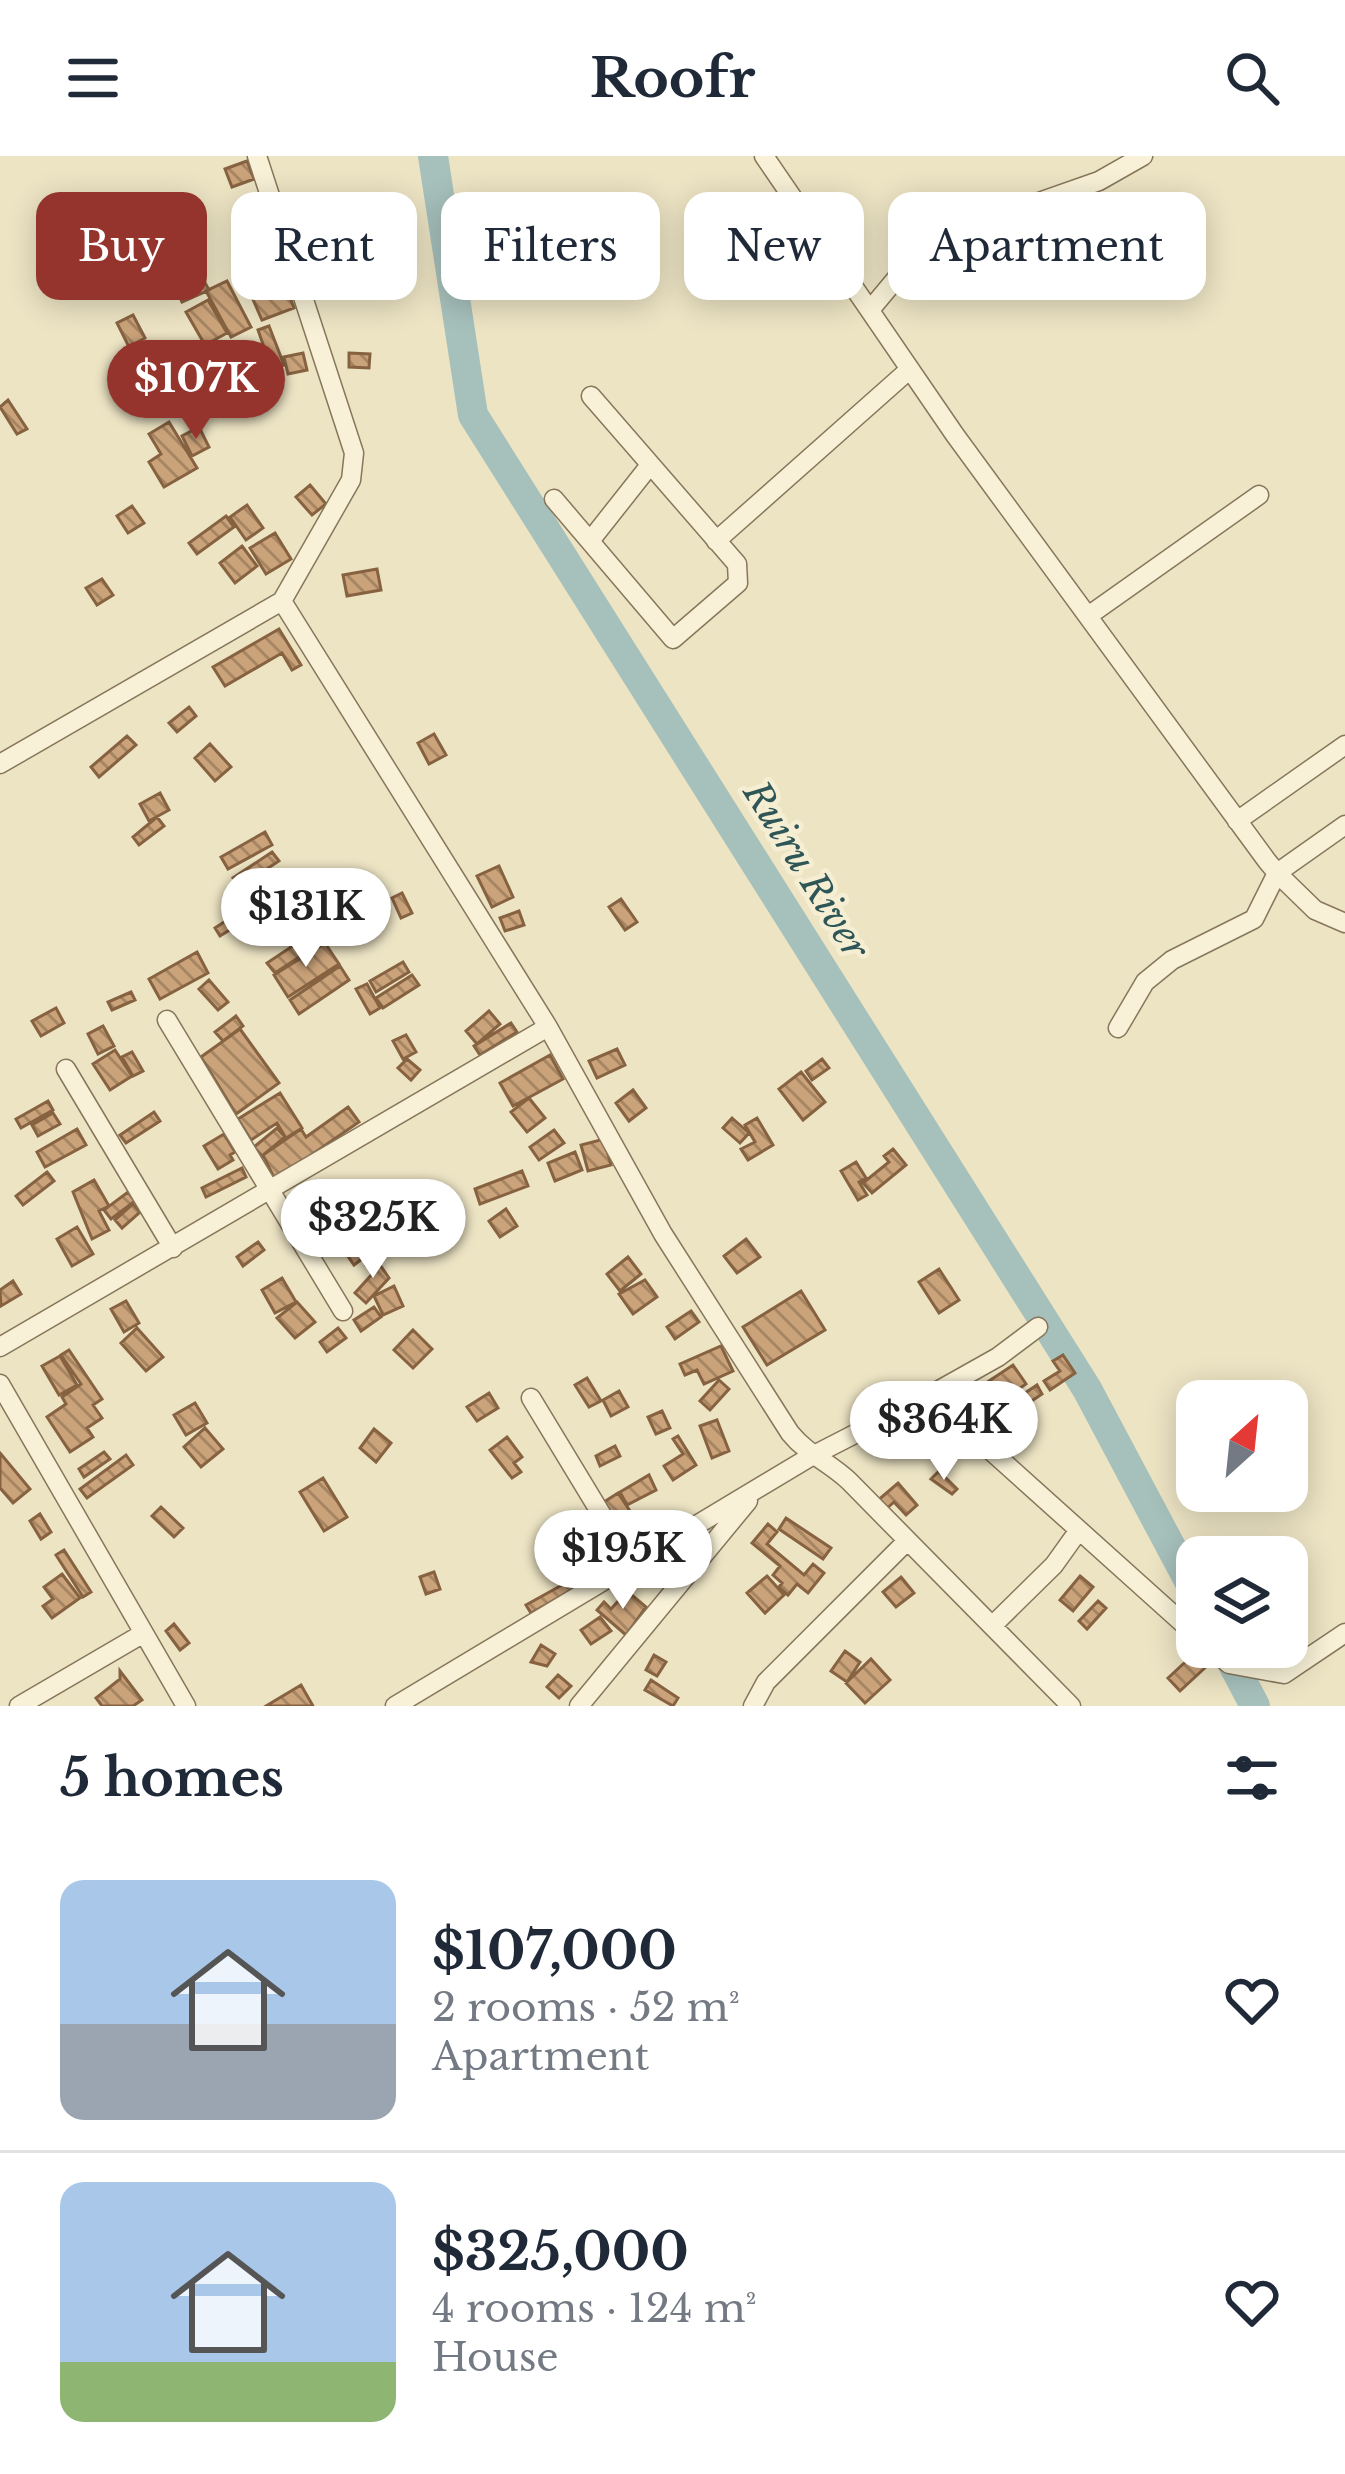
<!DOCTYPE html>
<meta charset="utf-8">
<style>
:root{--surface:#fff;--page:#f2f2f3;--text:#1f2937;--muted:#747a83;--line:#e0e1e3;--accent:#95342c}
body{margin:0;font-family:"Libre Baskerville",serif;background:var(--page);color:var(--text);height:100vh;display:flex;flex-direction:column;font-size:45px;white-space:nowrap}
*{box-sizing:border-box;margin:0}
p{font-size:39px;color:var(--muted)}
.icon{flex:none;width:66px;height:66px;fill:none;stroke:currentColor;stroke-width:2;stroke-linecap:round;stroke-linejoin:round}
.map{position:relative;height:1550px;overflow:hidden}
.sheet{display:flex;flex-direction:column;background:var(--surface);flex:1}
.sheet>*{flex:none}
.top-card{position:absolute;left:36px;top:36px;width:1275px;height:108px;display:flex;gap:24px}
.needle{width:78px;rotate:27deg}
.controls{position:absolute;left:1176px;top:1224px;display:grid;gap:24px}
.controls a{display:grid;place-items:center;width:132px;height:132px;border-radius:24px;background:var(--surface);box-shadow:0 6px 30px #0003;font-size:60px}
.price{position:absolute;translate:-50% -102px;padding:0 27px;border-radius:42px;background:#fff;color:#222;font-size:39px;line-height:78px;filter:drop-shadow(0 3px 6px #0008)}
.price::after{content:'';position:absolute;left:50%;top:72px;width:36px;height:27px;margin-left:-18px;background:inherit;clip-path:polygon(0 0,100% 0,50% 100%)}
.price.selected{background:var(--accent);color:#fff}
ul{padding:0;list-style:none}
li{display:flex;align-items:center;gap:36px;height:300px;padding:0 60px}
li+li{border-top:3px solid var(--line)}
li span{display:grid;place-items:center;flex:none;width:336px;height:240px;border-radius:24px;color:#555}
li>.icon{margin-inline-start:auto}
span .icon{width:144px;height:144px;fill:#fffc;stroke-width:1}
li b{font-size:51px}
h2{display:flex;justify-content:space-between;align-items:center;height:144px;padding:0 60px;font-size:51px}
.pill{padding:0 42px;border-radius:24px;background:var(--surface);box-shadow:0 6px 30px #0003;font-size:42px;line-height:108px}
.pill.selected{background:var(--accent);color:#fff}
header{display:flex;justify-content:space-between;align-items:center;height:156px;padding:0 60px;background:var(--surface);font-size:54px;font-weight:800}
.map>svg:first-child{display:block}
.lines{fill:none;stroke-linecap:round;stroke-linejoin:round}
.river{stroke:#a6c0bb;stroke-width:30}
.building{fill:url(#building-back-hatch);stroke:#866241;stroke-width:3}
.street-casing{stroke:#87765b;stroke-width:21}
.street{stroke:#f8f1d7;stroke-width:18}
.labels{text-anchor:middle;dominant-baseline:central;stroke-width:9;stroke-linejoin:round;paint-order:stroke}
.water-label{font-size:36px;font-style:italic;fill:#2e5657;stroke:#f5eed3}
</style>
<header><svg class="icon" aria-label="menu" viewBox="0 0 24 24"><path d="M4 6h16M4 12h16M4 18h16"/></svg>Roofr<svg class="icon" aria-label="search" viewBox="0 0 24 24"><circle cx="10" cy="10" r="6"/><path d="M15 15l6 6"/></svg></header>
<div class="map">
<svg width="1345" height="1550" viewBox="0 0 1345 1550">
<defs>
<pattern id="building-back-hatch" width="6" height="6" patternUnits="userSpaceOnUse" patternTransform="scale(3)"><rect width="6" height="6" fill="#cba37a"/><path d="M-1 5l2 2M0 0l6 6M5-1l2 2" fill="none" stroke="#a68563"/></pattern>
</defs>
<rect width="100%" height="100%" fill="#ede4c4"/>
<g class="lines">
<path class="river" d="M433,0L473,259L1087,1233L1197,1440
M1224,1491L1255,1550"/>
</g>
<path class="building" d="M247,5L254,23L232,31L225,13Z
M150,55L163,79L140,91L127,67Z
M97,83L107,101L85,113L75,95Z
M279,100L284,111L263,121L257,109Z
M145,107L160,128L141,142L126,121Z
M203,123L209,134L182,146L177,135Z
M227,125L251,171L231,181L206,135Z
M284,126L294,152L262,164L251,139Z
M208,144L227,177L205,189L186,156Z
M133,159L145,182L129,191L117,167Z
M269,170L284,209L272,214L258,174Z
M303,197L307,214L288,218L284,201Z
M349,197L370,198L369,212L349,211Z
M8,244L27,273L17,278L0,251Z
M169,266L197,312L164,331L149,306L161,298L149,278Z
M199,271L209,291L192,300L182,280Z
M310,329L326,348L312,359L296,341Z
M247,349L263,372L246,384L230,361Z
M132,350L144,367L128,377L117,360Z
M226,360L234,371L197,398L189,387Z
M275,377L291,403L266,418L250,392Z
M242,390L257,410L235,427L220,407Z
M377,413L381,434L347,440L343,419Z
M102,423L113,439L97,449L86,432Z
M279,473L301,509L292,514L282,497L225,530L213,511Z
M189,551L196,560L177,576L169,567Z
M434,578L446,599L429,608L418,587Z
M127,580L136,589L99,621L91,611Z
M210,588L231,611L215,625L195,602Z
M160,637L169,654L149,665L140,648Z
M157,661L164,670L139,689L133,681Z
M265,676L272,689L228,713L221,701Z
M272,696L279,705L239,731L233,722Z
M499,710L513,741L492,751L477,720Z
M402,737L412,757L401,762L392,742Z
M621,743L637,766L625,774L609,751Z
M519,755L524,769L505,775L500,762Z
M238,757L244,765L220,780L215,772Z
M318,773L325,784L275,817L267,807Z
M325,787L339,808L288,841L274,819Z
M197,796L208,817L160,843L149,823Z
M403,806L409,816L376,836L370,825Z
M340,810L349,824L299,858L290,844Z
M412,819L419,829L383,852L376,842Z
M209,824L228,846L218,854L199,833Z
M367,828L380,852L370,858L356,833Z
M131,836L135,844L112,854L108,846Z
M56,852L64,867L41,880L32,865Z
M489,855L500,868L477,888L466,875Z
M236,860L243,870L223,885L215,876Z
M511,867L517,876L480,899L474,890Z
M103,870L114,890L98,898L88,878Z
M240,873L279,927L236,958L201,901Z
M406,879L416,896L403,903L393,885Z
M617,893L625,909L597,922L589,905Z
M115,894L132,920L110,934L93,908Z
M132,896L143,915L133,920L122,901Z
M550,899L563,923L513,950L500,927Z
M407,903L420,914L411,924L398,912Z
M822,903L829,912L812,924L806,915Z
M801,916L825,946L803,964L779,933Z
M633,934L646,952L629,965L616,947Z
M280,937L302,972L286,982L277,967L251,984L238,963Z
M529,942L545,962L527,976L511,956Z
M48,945L53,954L21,972L16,963Z
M348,951L359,966L275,1024L263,999L301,973L306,981Z
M154,956L160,965L126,987L120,979Z
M53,957L60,968L38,980L32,969Z
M732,962L749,977L740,987L723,972Z
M757,962L773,989L748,1004L741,993L755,986L745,969Z
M277,972L285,981L262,1000L254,991Z
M77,973L86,989L45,1011L37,996Z
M554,974L564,987L539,1004L530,991Z
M224,978L235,996L230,999L233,1004L218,1013L204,990Z
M604,983L611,1009L588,1015L581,989Z
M893,993L906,1009L872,1037L863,1027L889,1006L884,1000Z
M575,996L582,1014L555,1025L548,1007Z
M856,1006L866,1022L859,1026L867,1039L858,1044L841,1015Z
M242,1012L246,1021L206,1041L202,1032Z
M522,1015L528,1030L480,1048L475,1033Z
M47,1016L54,1025L23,1049L16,1040Z
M94,1024L109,1050L99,1055L109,1074L92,1083L73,1036Z
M325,1027L338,1054L318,1064L304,1038Z
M128,1036L135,1045L111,1063L104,1054Z
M300,1039L310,1058L295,1066L285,1048Z
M133,1048L140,1056L122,1072L115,1064Z
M506,1053L517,1070L500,1081L489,1065Z
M349,1054L361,1074L325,1095L313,1075Z
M77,1071L93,1098L72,1110L57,1083Z
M358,1078L371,1096L354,1109L341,1090Z
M746,1083L760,1101L737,1117L724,1100Z
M258,1086L264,1094L243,1110L237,1101Z
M374,1100L389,1122L366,1147L355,1137L374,1116L366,1109Z
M628,1101L641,1118L620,1135L607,1118Z
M939,1113L959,1144L939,1157L919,1126Z
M282,1122L296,1146L275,1157L262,1134Z
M645,1124L657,1141L633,1158L619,1138Z
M13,1125L21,1138L1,1150L0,1134Z
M394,1130L403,1150L383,1159L374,1140Z
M801,1135L825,1174L767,1209L743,1171Z
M126,1145L139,1167L124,1176L111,1153Z
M297,1146L315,1166L295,1182L277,1162Z
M374,1151L381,1161L361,1175L354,1164Z
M691,1155L699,1166L675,1183L667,1171Z
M137,1172L163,1201L146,1215L121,1187Z
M338,1172L346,1182L327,1196L320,1186Z
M413,1174L432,1193L413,1212L394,1194Z
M721,1190L733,1215L704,1228L697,1214L685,1219L680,1208Z
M69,1194L102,1243L93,1249L102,1262L87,1272L93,1281L70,1296L47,1261L66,1248L62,1241L81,1228L61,1199Z
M1063,1199L1075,1217L1050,1234L1044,1225L1060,1215L1053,1205Z
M60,1200L77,1229L59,1239L42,1210Z
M1013,1209L1026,1228L982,1259L968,1239Z
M587,1222L601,1245L589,1251L575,1229Z
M719,1224L729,1233L710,1254L700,1245Z
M1037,1229L1042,1238L999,1267L994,1258Z
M619,1235L628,1251L611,1260L603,1244Z
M489,1237L498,1252L477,1265L467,1251Z
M968,1241L989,1272L979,1279L958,1248Z
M195,1247L207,1267L186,1279L174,1259Z
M662,1255L670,1272L656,1278L648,1261Z
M717,1264L729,1295L712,1302L700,1270Z
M205,1272L223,1293L201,1311L184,1291Z
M374,1273L391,1287L376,1306L360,1292Z
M678,1280L696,1309L673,1324L664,1310L683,1298L673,1283Z
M507,1281L522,1301L514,1307L521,1316L512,1322L490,1294Z
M615,1290L620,1300L600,1310L596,1300Z
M104,1296L110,1303L84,1321L79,1313Z
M0,1297L30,1333L13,1347L0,1332Z
M126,1299L133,1309L87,1342L80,1333Z
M939,1315L957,1333L952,1338L931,1323Z
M649,1319L656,1334L627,1349L620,1336Z
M323,1322L347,1361L324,1375L300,1336Z
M898,1327L917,1349L906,1359L894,1346L884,1355L876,1346Z
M618,1337L632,1358L618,1367L604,1346Z
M161,1351L183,1372L174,1381L152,1360Z
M589,1357L595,1368L553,1390L547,1379Z
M40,1358L51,1376L41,1383L30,1365Z
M786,1362L831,1392L823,1403L779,1373Z
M768,1368L777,1376L767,1388L804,1419L813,1408L824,1417L808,1437L797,1428L788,1439L779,1431L782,1427L773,1419L780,1410L752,1387Z
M600,1375L619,1407L589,1424L581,1410L591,1404L581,1386Z
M64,1394L91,1436L83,1441L56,1399Z
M561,1405L576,1432L531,1457L526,1449L562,1429L552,1410Z
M434,1416L440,1433L426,1438L420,1421Z
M62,1418L80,1442L52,1462L43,1450L53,1443L44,1431Z
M767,1420L784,1439L765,1457L747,1437Z
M1080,1420L1093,1431L1073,1455L1060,1444Z
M901,1421L914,1437L896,1451L883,1436Z
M627,1435L646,1451L626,1479L597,1454L604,1446L611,1453Z
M1098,1445L1106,1452L1087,1473L1079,1465Z
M600,1461L611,1475L591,1488L581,1474Z
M174,1468L189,1487L180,1494L166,1475Z
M541,1489L555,1498L547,1510L531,1506Z
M845,1495L860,1506L847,1526L831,1515Z
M1196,1496L1208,1509L1180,1535L1168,1522Z
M654,1499L666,1506L657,1520L646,1514Z
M871,1503L890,1524L865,1547L846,1527Z
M120,1515L142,1544L133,1550H102L96,1542L120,1523Z
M558,1519L571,1530L559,1542L547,1531Z
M651,1524L678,1542L673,1550L645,1534Z
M301,1529L313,1550H266Z"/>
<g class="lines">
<g class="street-casing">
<path id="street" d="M764,0L955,279L1267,705L1277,717L1345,669
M870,154L910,106L945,79L1099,25L1143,0
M554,343L673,483L738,427L737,408L591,240
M590,385L650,309
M716,385L910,213
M282,445L548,871L663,1078L790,1277C808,1299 829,1306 849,1325L1071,1550
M1088,460L1259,339
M0,608L282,445L351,324L354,297L257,0
M1237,665L1345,589
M167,864L343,1155
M1118,872L1145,826L1172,804L1254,763L1277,717L1315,754L1345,767
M66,913L173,1092
M0,1191L548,871
M0,1228L186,1550
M531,1242L631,1407
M925,1242L998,1201L1038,1171
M993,1469L1054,1409L1079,1374
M1210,1491L1229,1508L1284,1518L1345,1477
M19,1550L144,1477
M395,1550L810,1301L925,1242L950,1258L1197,1480
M579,1550L748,1345
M753,1550L766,1526L907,1385"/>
</g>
<use href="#street" class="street"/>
</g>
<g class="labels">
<g class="water-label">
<text transform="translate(806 714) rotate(58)">Ruiru River</text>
</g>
</g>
</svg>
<div class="controls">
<a><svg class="needle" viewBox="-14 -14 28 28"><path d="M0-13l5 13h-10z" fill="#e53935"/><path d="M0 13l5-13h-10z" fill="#747a83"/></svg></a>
<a><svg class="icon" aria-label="layers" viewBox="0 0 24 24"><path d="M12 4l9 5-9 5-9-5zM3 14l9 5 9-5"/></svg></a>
</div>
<b class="price selected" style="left:196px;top:286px">$107K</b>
<b class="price" style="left:306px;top:814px">$131K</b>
<b class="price" style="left:373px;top:1125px">$325K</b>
<b class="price" style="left:944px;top:1327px">$364K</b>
<b class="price" style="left:623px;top:1456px">$195K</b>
<div class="top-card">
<a class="pill selected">Buy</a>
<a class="pill">Rent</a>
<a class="pill">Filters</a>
<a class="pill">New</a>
<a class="pill">Apartment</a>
</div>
</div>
<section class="sheet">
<h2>5 homes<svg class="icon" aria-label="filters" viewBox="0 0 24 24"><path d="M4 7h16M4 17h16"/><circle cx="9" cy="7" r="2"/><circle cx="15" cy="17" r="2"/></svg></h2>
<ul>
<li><span style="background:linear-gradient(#a9c7e8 60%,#9aa5b1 0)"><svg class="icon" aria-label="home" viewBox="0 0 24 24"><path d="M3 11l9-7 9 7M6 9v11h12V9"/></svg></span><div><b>$107,000</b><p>2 rooms · 52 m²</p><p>Apartment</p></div><svg class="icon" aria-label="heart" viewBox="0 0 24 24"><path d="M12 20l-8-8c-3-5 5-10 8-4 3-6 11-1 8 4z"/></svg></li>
<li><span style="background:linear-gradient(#a9c7e8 75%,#8fb573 0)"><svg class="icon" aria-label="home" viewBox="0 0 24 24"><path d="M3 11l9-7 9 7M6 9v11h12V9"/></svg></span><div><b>$325,000</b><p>4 rooms · 124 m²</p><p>House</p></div><svg class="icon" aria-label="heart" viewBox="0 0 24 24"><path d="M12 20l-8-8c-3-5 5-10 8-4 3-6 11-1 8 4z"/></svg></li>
</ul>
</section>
